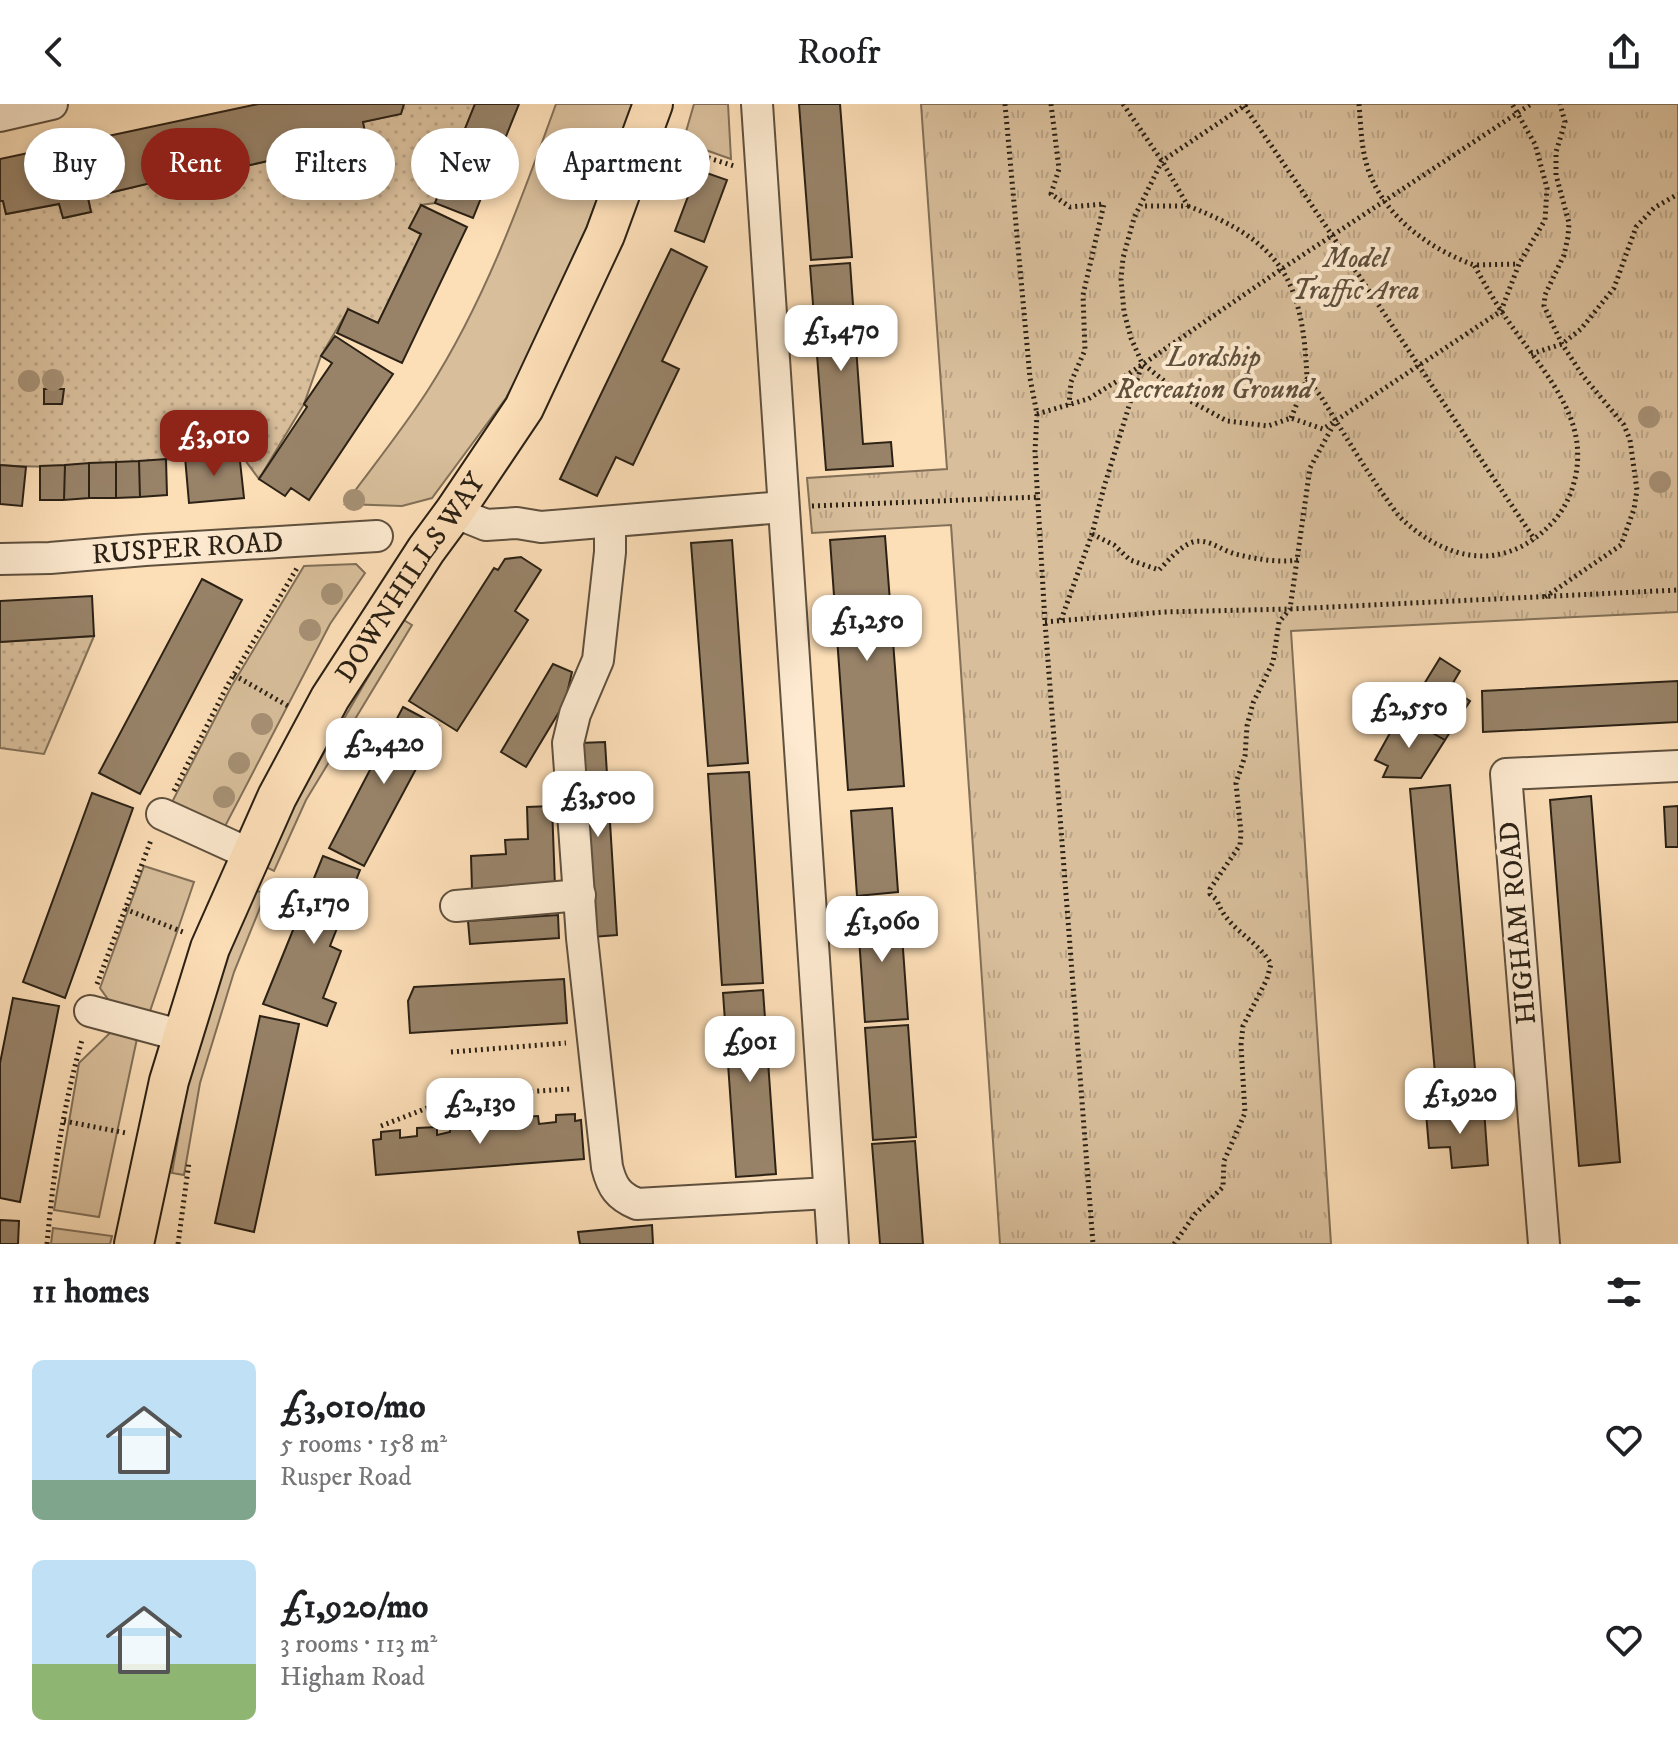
<!DOCTYPE html>
<meta charset="utf-8">
<style>
:root{--surface:#fff;--page:#f2f2f2;--text:#202124;--muted:#757577;--accent:#8f2418}
body{margin:0;font-family:"IM FELL DW Pica",serif;background:var(--page);color:var(--text);height:100vh;display:flex;flex-direction:column;font-size:30px;white-space:nowrap}
*{box-sizing:border-box;margin:0}
p{font-size:26px;color:var(--muted)}
.icon{flex:none;width:44px;height:44px;fill:none;stroke:currentColor;stroke-width:2;stroke-linecap:round;stroke-linejoin:round}
.map{position:relative;height:1140px;overflow:hidden}
.sheet{display:flex;flex-direction:column;background:var(--surface);flex:1}
.sheet>*{flex:none}
.top-card{position:absolute;left:24px;top:24px;width:800px;height:72px;display:flex;gap:16px}
.price{position:absolute;translate:-50% -68px;padding:0 18px;border-radius:16px;background:#fff;color:#222;font-size:26px;line-height:52px;filter:drop-shadow(0 2px 4px #0008)}
.price::after{content:'';position:absolute;left:50%;top:48px;width:24px;height:18px;margin-left:-12px;background:inherit;clip-path:polygon(0 0,100% 0,50% 100%)}
.price.selected{background:var(--accent);color:#fff}
ul{padding:0;list-style:none}
li{display:flex;align-items:center;gap:24px;height:200px;padding:0 32px}
li span{display:grid;place-items:center;flex:none;width:224px;height:160px;border-radius:12px;color:#555}
li>.icon{margin-inline-start:auto}
span .icon{width:96px;height:96px;fill:#fffc;stroke-width:1}
li b{font-size:34px}
h2{display:flex;justify-content:space-between;align-items:center;height:96px;padding:0 32px;font-size:34px}
.tag{padding:0 28px;border-radius:36px;background:var(--surface);box-shadow:0 4px 12px #0003;font-size:28px;line-height:72px}
.tag.selected{background:var(--accent);color:#fff}
header{display:flex;justify-content:space-between;align-items:center;height:104px;padding:0 32px;background:var(--surface);font-size:36px;font-weight:600}
.map>svg:first-child{display:block}
.grass{fill:#d8be9b;stroke:#827058;stroke-width:2}
.park{fill:url(#park-tufts);stroke:#827058;stroke-width:2}
.garden{fill:url(#garden-dots);stroke:#827058;stroke-width:2}
.building{fill:#988369;stroke:#2b2115;stroke-width:2}
.lines{fill:none;stroke-linecap:round;stroke-linejoin:round}
.minor-casing{stroke:#5f503e;stroke-width:34}
.major-casing{stroke:#2b2115;stroke-width:42}
.path{stroke:#2b2115;stroke-width:5;stroke-dasharray:2 4;stroke-linecap:butt}
.minor{stroke:#fdead0;stroke-width:30}
.major{stroke:#fcdeb7;stroke-width:38}
.tree{fill:#a69074}
.labels{text-anchor:middle;dominant-baseline:central;stroke-width:8;stroke-linejoin:round;paint-order:stroke}
.park-label{font-size:28px;font-style:italic;fill:#5f503d;stroke:#fdead0}
.street-label{font-size:28px;fill:#2b2115;stroke:#fdead0}
</style>
<header><svg class="icon" aria-label="back" viewBox="0 0 24 24"><path d="M15 5l-7 7 7 7"/></svg>Roofr<svg class="icon" aria-label="share" viewBox="0 0 24 24"><path d="M12 15V3M7 8l5-5 5 5M5 13v7h14v-7"/></svg></header>
<div class="map">
<svg width="1678" height="1140" viewBox="0 0 1678 1140">
<defs>
<pattern id="park-tufts" width="24" height="20" patternUnits="userSpaceOnUse" patternTransform="scale(2)"><rect width="24" height="20" fill="#d8be9b"/><path d="M3 7l-1-3M5 7V3M7 7l1-3M15 17l-1-3M17 17v-4M19 17l1-3" fill="none" stroke="#baa385"/></pattern>
<pattern id="garden-dots" width="8" height="8" patternUnits="userSpaceOnUse" patternTransform="scale(2)"><rect width="8" height="8" fill="#d8be9b"/><path d="M2 2h.1M6 6h.1" fill="none" stroke="#baa385" stroke-width="1.8" stroke-linecap="round"/></pattern>
</defs>
<rect width="100%" height="100%" fill="#fcdeb7"/>
<filter id="stains"><feTurbulence type="fractalNoise" baseFrequency=".0025" numOctaves="4"/><feColorMatrix values="0 0 0 0 .2 0 0 0 0 .09 0 0 0 0 .02 0 0 0 .5 -.17"/></filter>
<radialGradient id="worn" r=".72"><stop offset=".6" stop-color="#630" stop-opacity="0"/><stop offset="1" stop-color="#630" stop-opacity=".3"/></radialGradient>
<path class="grass" d="M556,0H633L565,181L506,294L432,394L402,402L345,400C373,362 403,325 428,286C484,199 521,97 556,0Z
M694,0H728L731,55L683,38Z
M356,460L365,469L330,520L221,730L169,704L231,583L304,462Z
M402,515L412,521L306,696L274,767L264,762L296,697Z
M144,762L194,778L147,916L117,908L100,884Z
M252,786L266,789L234,868L200,979L184,1071L172,1069L185,993L198,936Z
M115,924L138,930L99,1113L54,1106L79,959Z
M53,1124L112,1132L110,1140H51Z"/>
<path class="park" d="M921,0H1678V508L1291,527L1331,1140H1000L951,421L812,429L807,374L947,365Z"/>
<path class="garden" d="M404,0H475L435,99L421,101L410,124L421,130L378,219L348,206L321,252L304,300L259,375L239,348C163,356 76,367 0,361V97H3L6,110L59,100L64,114L91,108L88,94L150,79L147,65L166,61L172,86L197,81L195,69L204,67L201,53L237,46L242,63L276,55V51L312,44L310,30L328,26L350,36L354,53L361,51L356,30L363,18L400,10Z
M94,532L44,650L0,644V538Z"/>
<path class="building" d="M258,0H404L401,10L363,18L365,28L356,30L361,51L354,53L350,36L331,40L328,26L310,30L313,44L276,51L277,55L241,63L237,46L201,53L204,68L195,69L198,81L172,87L166,61L147,65L151,79L88,94L91,108L63,114L59,100L6,110L3,97H0V55Z
M475,0H519L473,114L435,99Z
M799,0H840L852,153L811,156Z
M698,66L727,76L704,138L675,127Z
M421,101L467,123L402,259L337,229L348,205L378,219L421,130L409,124Z
M671,145L707,163L662,257L679,265L633,361L616,353L597,392L560,375Z
M850,159L863,340L891,338L893,362L826,366L810,162Z
M335,232L393,270L309,396L291,384L285,392L259,375L307,303L304,300L332,259L321,252Z
M44,285H64L62,300H44Z
M239,348L244,394L189,399L185,353Z
M166,355L167,391L140,393L139,357Z
M139,357L140,393L116,394V358Z
M116,358V394H89V359Z
M89,359V394L64,396L65,361Z
M0,361L26,363L22,402L0,400Z
M65,361L64,396H40V362Z
M885,432L904,682L848,686L830,436Z
M732,436L748,659L708,662L691,439Z
M521,453L541,466L515,507L528,516L457,627L409,597L494,464L498,466L505,455Z
M202,475L242,496L140,690L99,669Z
M92,492L94,532L0,538V497Z
M1440,554L1460,567L1450,584L1470,597L1445,636L1400,611L1417,583L1421,585Z
M553,560L572,568L565,598L526,663L501,648Z
M1678,577V618L1483,628L1482,587Z
M403,603L439,622L364,762L329,744Z
M1404,613L1445,636L1421,674L1383,673L1388,662L1375,656L1395,620L1398,622Z
M605,638L617,831L592,833L580,639Z
M749,668L763,879L722,881L708,670Z
M1450,681L1477,988L1437,992L1410,685Z
M92,689L133,704L65,894L23,878Z
M1591,692L1620,1058L1579,1062L1550,696Z
M552,702L555,783L472,786L471,752L506,750L505,736L528,735L527,703Z
M1678,702V743H1666L1664,703Z
M892,704L898,788L857,792L851,707Z
M323,752L360,766L330,842L341,847L323,894L336,899L327,922L263,900Z
M900,803L908,915L865,918L857,806Z
M558,811L559,834L470,840L468,817Z
M564,875L567,919L410,929L408,897L414,883Z
M763,886L776,1070L736,1073L723,889Z
M13,894L59,902L20,1098L0,1094V959Z
M260,912L299,920L254,1128L215,1119Z
M908,921L916,1033L873,1036L865,924Z
M1484,1005L1488,1061L1452,1064L1450,1043L1429,1044L1426,1009Z
M575,1010V1017L581,1016L584,1055L376,1071L373,1036L381,1035V1028L400,1026V1034L417,1032V1024L437,1023V1031L450,1028V1020L469,1018L470,1026L487,1025L486,1018L505,1017L506,1024L519,1021L518,1013L538,1012L539,1020L556,1018V1011Z
M915,1037L923,1140H880L872,1040Z
M0,1116L19,1117L18,1140H0Z
M652,1121L653,1140H580L578,1128Z"/>
<g class="lines">
<g class="minor-casing">
<g id="minor">
<path d="M757,0L833,1140"/>
<path d="M0,12L52,0"/>
<path d="M454,408L486,421L517,419L541,423L783,403"/>
<path d="M610,418V448L598,556L575,610L568,639L582,834L607,1063C612,1083 618,1092 637,1100L829,1089"/>
<path id="s1" d="M0,455L50,454L145,446L377,432"/>
<path d="M162,710L252,751"/>
<path d="M456,802L580,791"/>
<path d="M90,907L183,932"/>
<path d="M1544,1140L1506,670L1678,662"/>
</g>
</g>
<g class="major-casing">
<g id="major">
<path id="s2" d="M134,1140L169,977L210,844L277,693L330,594L426,446L454,408L524,304L605,131L653,0"/>
</g>
</g>
<path class="path" d="M1005,0L1030,274L1037,310L1035,348L1045,518L1093,1140
M1051,0L1059,65L1051,90L1070,103L1104,100L1083,191L1085,246L1071,278L1069,301
M1123,0L1162,57L1188,102H1141
M1247,0L1162,57L1134,114L1123,154L1121,175L1124,208L1131,234L1142,259L1185,294L1227,317L1268,322L1291,314L1323,325L1501,207L1519,160L1545,116L1547,84L1535,40L1512,0
M1359,0C1361,23 1361,46 1369,68C1386,114 1430,145 1474,161
M1244,2C1343,145 1438,292 1535,436
M674,43L734,62
M1188,102C1282,138 1303,176 1307,275
M1531,250L1562,240L1581,225L1614,184L1636,123L1654,104L1678,90
M1037,310L1088,295L1127,271L1283,164L1531,0
M1291,314L1307,275L1320,291C1341,325 1362,360 1385,393C1391,401 1397,411 1404,417C1449,458 1504,467 1549,422C1572,400 1582,364 1576,333C1568,289 1526,245 1502,208C1492,193 1483,177 1474,161L1519,160
M812,402L1039,393
M1092,430L1114,441L1130,456L1159,466C1168,457 1180,442 1193,438C1208,434 1221,446 1235,450C1257,455 1277,459 1299,456
M1545,493L1621,441L1634,405L1637,386L1630,336L1624,321L1583,272L1562,240L1544,202L1545,191L1564,151L1568,133L1569,119L1556,71V48L1565,18L1560,0
M1061,516L1092,430L1104,383L1142,260
M1045,518L1164,508L1290,505L1678,486
M234,571L288,602
M174,687L227,582L297,464
M125,805L183,828
M97,880L151,736
M451,948L566,939
M64,1017L126,1029
M381,1022L458,992L570,985
M47,1140C53,1072 63,1002 82,936
M178,1140L189,1058
M1174,1140L1195,1110L1223,1083L1224,1057L1245,1009L1241,941L1243,922L1267,875L1271,860C1256,834 1227,826 1217,796L1210,790V785L1240,741L1241,729L1236,679L1245,652L1247,622L1253,599L1273,558L1279,518L1290,505L1310,364L1335,318"/>
<use href="#minor" class="minor"/>
<use href="#major" class="major"/>
</g>
<g class="tree">
<circle cx="53" cy="276" r="11"/>
<circle cx="29" cy="277" r="11"/>
<circle cx="1649" cy="313" r="11"/>
<circle cx="1660" cy="378" r="11"/>
<circle cx="354" cy="396" r="11"/>
<circle cx="332" cy="490" r="11"/>
<circle cx="310" cy="526" r="11"/>
<circle cx="262" cy="620" r="11"/>
<circle cx="239" cy="659" r="11"/>
<circle cx="224" cy="693" r="11"/>
</g>
<g class="labels">
<g class="park-label">
<text x="1356" y="154">Model<tspan x="1356" dy="32">Traffic Area</tspan></text>
<text x="1214" y="253">Lordship<tspan x="1214" dy="32">Recreation Ground</tspan></text>
</g>
<g class="street-label">
<text stroke="none"><textPath href="#s1" startOffset="188">RUSPER ROAD</textPath></text>
<text stroke="none"><textPath href="#s2" startOffset="728">DOWNHILLS WAY</textPath></text>
<text transform="translate(1518 819) rotate(-95)">HIGHAM ROAD</text>
</g>
</g>
<rect width="100%" height="100%" filter="url(#stains)"/>
<rect width="100%" height="100%" fill="url(#worn)"/>
</svg>
<b class="price" style="left:841px;top:269px">£1,470</b>
<b class="price selected" style="left:214px;top:374px">£3,010</b>
<b class="price" style="left:867px;top:559px">£1,250</b>
<b class="price" style="left:1409px;top:646px">£2,550</b>
<b class="price" style="left:384px;top:682px">£2,420</b>
<b class="price" style="left:598px;top:735px">£3,500</b>
<b class="price" style="left:314px;top:842px">£1,170</b>
<b class="price" style="left:882px;top:860px">£1,060</b>
<b class="price" style="left:750px;top:980px">£901</b>
<b class="price" style="left:1460px;top:1032px">£1,920</b>
<b class="price" style="left:480px;top:1042px">£2,130</b>
<div class="top-card">
<a class="tag">Buy</a>
<a class="tag selected">Rent</a>
<a class="tag">Filters</a>
<a class="tag">New</a>
<a class="tag">Apartment</a>
</div>
</div>
<section class="sheet">
<h2>11 homes<svg class="icon" aria-label="filters" viewBox="0 0 24 24"><path d="M4 7h16M4 17h16"/><circle cx="9" cy="7" r="2"/><circle cx="15" cy="17" r="2"/></svg></h2>
<ul>
<li><span style="background:linear-gradient(#bfe0f5 75%,#7fa58c 0)"><svg class="icon" aria-label="home" viewBox="0 0 24 24"><path d="M3 11l9-7 9 7M6 9v11h12V9"/></svg></span><div><b>£3,010/mo</b><p>5 rooms · 158 m²</p><p>Rusper Road</p></div><svg class="icon" aria-label="heart" viewBox="0 0 24 24"><path d="M12 20l-8-8c-3-5 5-10 8-4 3-6 11-1 8 4z"/></svg></li>
<li><span style="background:linear-gradient(#bfe0f5 65%,#8fb573 0)"><svg class="icon" aria-label="home" viewBox="0 0 24 24"><path d="M3 11l9-7 9 7M6 9v11h12V9"/></svg></span><div><b>£1,920/mo</b><p>3 rooms · 113 m²</p><p>Higham Road</p></div><svg class="icon" aria-label="heart" viewBox="0 0 24 24"><path d="M12 20l-8-8c-3-5 5-10 8-4 3-6 11-1 8 4z"/></svg></li>
</ul>
</section>
